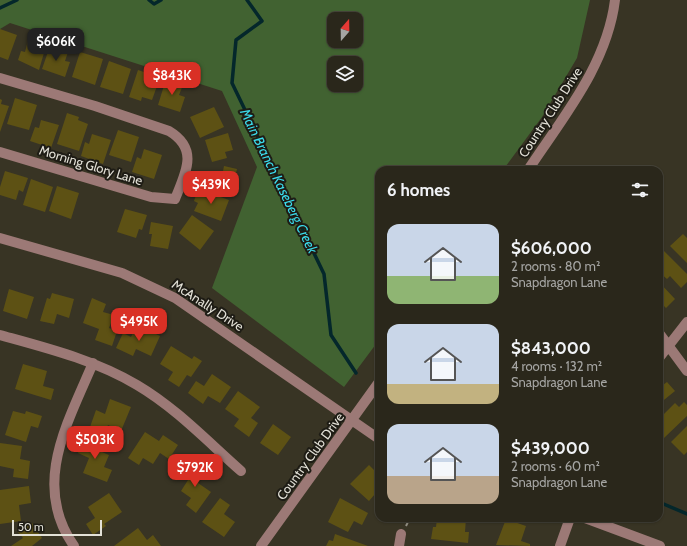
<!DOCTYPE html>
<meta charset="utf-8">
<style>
:root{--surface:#2a271b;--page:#363328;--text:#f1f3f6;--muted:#a5a5a3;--line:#46443a;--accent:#d93025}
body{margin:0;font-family:Cabin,sans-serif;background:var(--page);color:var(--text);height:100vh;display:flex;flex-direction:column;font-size:15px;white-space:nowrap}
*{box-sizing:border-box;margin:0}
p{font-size:13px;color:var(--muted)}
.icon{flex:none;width:22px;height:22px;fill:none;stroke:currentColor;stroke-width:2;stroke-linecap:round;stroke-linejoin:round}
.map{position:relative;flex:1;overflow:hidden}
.drawer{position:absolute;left:375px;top:166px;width:288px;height:356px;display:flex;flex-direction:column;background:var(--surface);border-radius:12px;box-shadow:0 1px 3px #0004,0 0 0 1px var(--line)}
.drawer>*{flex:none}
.needle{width:26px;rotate:20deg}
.buttons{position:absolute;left:327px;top:12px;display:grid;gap:8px}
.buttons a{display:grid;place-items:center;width:36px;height:36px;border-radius:8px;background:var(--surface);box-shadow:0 1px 3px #0004,0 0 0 1px var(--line);font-size:20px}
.scale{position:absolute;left:12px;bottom:10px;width:90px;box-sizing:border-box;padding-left:4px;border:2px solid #e3e1d7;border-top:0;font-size:11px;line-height:14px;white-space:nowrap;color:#e3e1d7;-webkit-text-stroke:3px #1e1c15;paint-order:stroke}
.price{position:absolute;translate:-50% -34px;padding:0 9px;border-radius:8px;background:var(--accent);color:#fff;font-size:13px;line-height:26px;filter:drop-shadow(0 1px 2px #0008)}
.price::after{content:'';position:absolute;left:50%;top:24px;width:12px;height:9px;margin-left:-6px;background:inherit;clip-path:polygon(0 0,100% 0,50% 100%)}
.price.selected{background:#222;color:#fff}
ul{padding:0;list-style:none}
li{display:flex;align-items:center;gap:12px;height:100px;padding:0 12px}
li span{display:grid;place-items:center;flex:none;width:112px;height:80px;border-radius:12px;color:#555}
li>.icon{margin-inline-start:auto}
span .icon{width:48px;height:48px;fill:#fffc;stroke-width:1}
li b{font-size:17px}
h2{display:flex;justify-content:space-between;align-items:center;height:48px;padding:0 12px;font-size:17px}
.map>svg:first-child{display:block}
.green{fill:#416231;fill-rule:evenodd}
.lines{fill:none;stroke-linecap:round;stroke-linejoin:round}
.stream{stroke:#04272b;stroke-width:3.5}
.building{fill:#5d5114}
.path{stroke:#959286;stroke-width:2;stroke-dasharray:4 2;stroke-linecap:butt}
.minor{stroke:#9c7976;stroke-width:10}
.labels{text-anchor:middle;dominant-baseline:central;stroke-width:4;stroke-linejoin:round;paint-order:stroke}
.street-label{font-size:13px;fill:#e3e1d7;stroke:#1e1c15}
.water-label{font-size:14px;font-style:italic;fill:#3bdcec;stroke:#1e1c15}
</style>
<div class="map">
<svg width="687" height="546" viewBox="0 0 687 546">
<rect width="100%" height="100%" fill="#383424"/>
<path class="green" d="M0,0H590L577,58L542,117L503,170H379V340L344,387L212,288L257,167L222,91L10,23L0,29ZM334,19H356V41H334ZM334,63H356V85H334Z"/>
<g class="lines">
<path class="stream" d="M149,0L154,4L161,0
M247,0L262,21L236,40L232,83L324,274L331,335L356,373
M0,8L17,0
M659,502L687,514"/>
</g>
<path class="building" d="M0,29L17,35L8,60L0,57Z
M28,40L46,46L39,70L18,60L21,51L25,52Z
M50,46L68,52L65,61L70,62L65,77L42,69Z
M80,52L103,59L95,85L72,77Z
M109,61L131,69L123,94L100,87Z
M138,70L156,76L153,85L157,86L152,100L142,97L141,101L129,97Z
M166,79L183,85L179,95L185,97L180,112L158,105Z
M15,98L37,105L29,130L7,124Z
M0,99L2,100L1,104L9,106L0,132Z
M214,107L224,127L200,138L190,117Z
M67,113L79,117L78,120L88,124L79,151L57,144Z
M41,120L59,125L51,148L30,141L35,127L39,128Z
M118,130L139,137L131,162L109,155Z
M228,133L233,150L225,152L227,158L212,162L205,140Z
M92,134L111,140L103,164L81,156L85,142L89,144Z
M144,149L162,155L154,179L132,172L137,157L141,159Z
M224,166L237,169L234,181L231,180L228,191L201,186L204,172L222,176Z
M5,171L28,178L23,192L19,190L16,200L0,195V187Z
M31,179L53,187L45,212L23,205Z
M57,186L79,193L71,219L49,211Z
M198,189L229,200L221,221L194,211L198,203L194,201Z
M125,209L147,215L142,230L139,229L136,238L117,232Z
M192,215L214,231L200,250L179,233Z
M151,222L173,226L168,249L150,246L152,234H149Z
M683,234L687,238V263L670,246Z
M664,251L687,274V282L681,288L670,276L667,279L659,272V256Z
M659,282L675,299L666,308L661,303L659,304Z
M9,289L34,297L27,319L3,311Z
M52,293L74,299L69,318L57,314L54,324L40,321L47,298L50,299Z
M92,298L106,304L103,312L114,315L109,328L117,331L112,346L95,340L99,329L83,323Z
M137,325L160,336L151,356L136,349L133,356L116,348L123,333L131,337Z
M171,346L192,359L194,356L202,361L191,377L187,375L179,387L168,380L173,372L160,364Z
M23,364L47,371L43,386L54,389L51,400L15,389Z
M212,374L231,387L220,403L208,396L203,404L188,393L196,381L204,386Z
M667,382L675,391L659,404V388Z
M238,391L260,407L251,418L258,423L249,437L234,426L239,419L225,409Z
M110,399L131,407L121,431L108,425L105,432L90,427L96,410L105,414Z
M684,402L687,405V416L664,438L659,433V419L675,403L679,407Z
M13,411L25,414L26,411L42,416L38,428L31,426L26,442L5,435Z
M273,424L291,437L278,455L260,443Z
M687,426V452L684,455L671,442Z
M145,432L159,441L163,435L178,445L169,459L160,453L153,464L143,458L139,465L128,458Z
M84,436L100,442L97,450L109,455L104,467L112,470L107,482L83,473L89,458L78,453Z
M0,443L22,446L20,459L30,461L28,479L13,477L14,469L0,466Z
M191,463L205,473L198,483L211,492L196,513L186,505L191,498L181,491L188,480L182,476Z
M369,465L379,475V497L375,494L369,501L350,484Z
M29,486L31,503L19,505L21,521L0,524V490Z
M109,493L122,512L104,524L106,526L93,535L86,524L95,518L88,507Z
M220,498L230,505L224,514L235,522L224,537L202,522Z
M340,498L368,513L362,525L354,521L348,532L328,522Z
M437,518H466L465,532H469L468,543L431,539L433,527H436Z
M506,519L526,526L521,541L530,544V546L496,545Z
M32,523L42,538L32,546H11L23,538L18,532Z
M138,528L147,540L153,535L161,546H114Z
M335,534L368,546H326L329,540L333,541Z"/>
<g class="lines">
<path class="path" d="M406,526L410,518"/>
<path class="minor" d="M0,78L95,106L169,131C199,149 186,172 175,199L151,197L0,152
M528,170C563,117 607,65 615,0
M0,238L122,273L175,298L379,439
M659,333L687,371
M0,335C47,348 95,360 137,385C176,408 207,441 241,471
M659,358L687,322
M585,518L660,546
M74,546C31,485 68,422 93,363
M261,546L379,382
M399,546L401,534
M560,546L570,518"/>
</g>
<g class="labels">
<g class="street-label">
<text transform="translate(550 112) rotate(-57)">Country Club Drive</text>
<text transform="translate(91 165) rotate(17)">Morning Glory Lane</text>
<text transform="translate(208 305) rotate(33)">McAnally Drive</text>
<text transform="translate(310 456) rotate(-54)">Country Club Drive</text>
</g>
<g class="water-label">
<text transform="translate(279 181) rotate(64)">Main Branch Kaseberg Creek</text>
</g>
</g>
</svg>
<div class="buttons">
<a><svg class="needle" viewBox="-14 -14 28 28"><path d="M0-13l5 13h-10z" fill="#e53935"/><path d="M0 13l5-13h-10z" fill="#a5a5a3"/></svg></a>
<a><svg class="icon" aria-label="layers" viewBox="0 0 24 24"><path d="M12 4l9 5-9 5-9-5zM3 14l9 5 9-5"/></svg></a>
</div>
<div class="scale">50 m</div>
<b class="price selected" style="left:56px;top:62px">$606K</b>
<b class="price" style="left:172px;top:96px">$843K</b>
<b class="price" style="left:211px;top:205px">$439K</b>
<b class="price" style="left:139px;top:342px">$495K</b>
<b class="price" style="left:95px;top:460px">$503K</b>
<b class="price" style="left:195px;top:488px">$792K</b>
<section class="drawer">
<h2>6 homes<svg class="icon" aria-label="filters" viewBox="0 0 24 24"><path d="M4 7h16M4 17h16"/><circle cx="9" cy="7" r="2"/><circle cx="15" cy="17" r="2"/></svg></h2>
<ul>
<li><span style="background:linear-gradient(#c9d6e8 65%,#8fb573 0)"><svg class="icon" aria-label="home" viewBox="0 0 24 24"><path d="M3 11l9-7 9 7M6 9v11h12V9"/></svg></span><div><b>$606,000</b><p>2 rooms · 80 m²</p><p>Snapdragon Lane</p></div></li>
<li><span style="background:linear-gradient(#c9d6e8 75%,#c2b280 0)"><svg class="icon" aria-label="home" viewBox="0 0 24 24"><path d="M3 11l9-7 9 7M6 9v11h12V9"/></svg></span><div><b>$843,000</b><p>4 rooms · 132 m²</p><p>Snapdragon Lane</p></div></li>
<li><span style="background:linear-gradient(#c9d6e8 65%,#b9a48a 0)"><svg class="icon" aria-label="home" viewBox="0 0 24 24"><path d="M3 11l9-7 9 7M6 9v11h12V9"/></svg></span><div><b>$439,000</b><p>2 rooms · 60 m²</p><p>Snapdragon Lane</p></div></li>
</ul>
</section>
</div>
